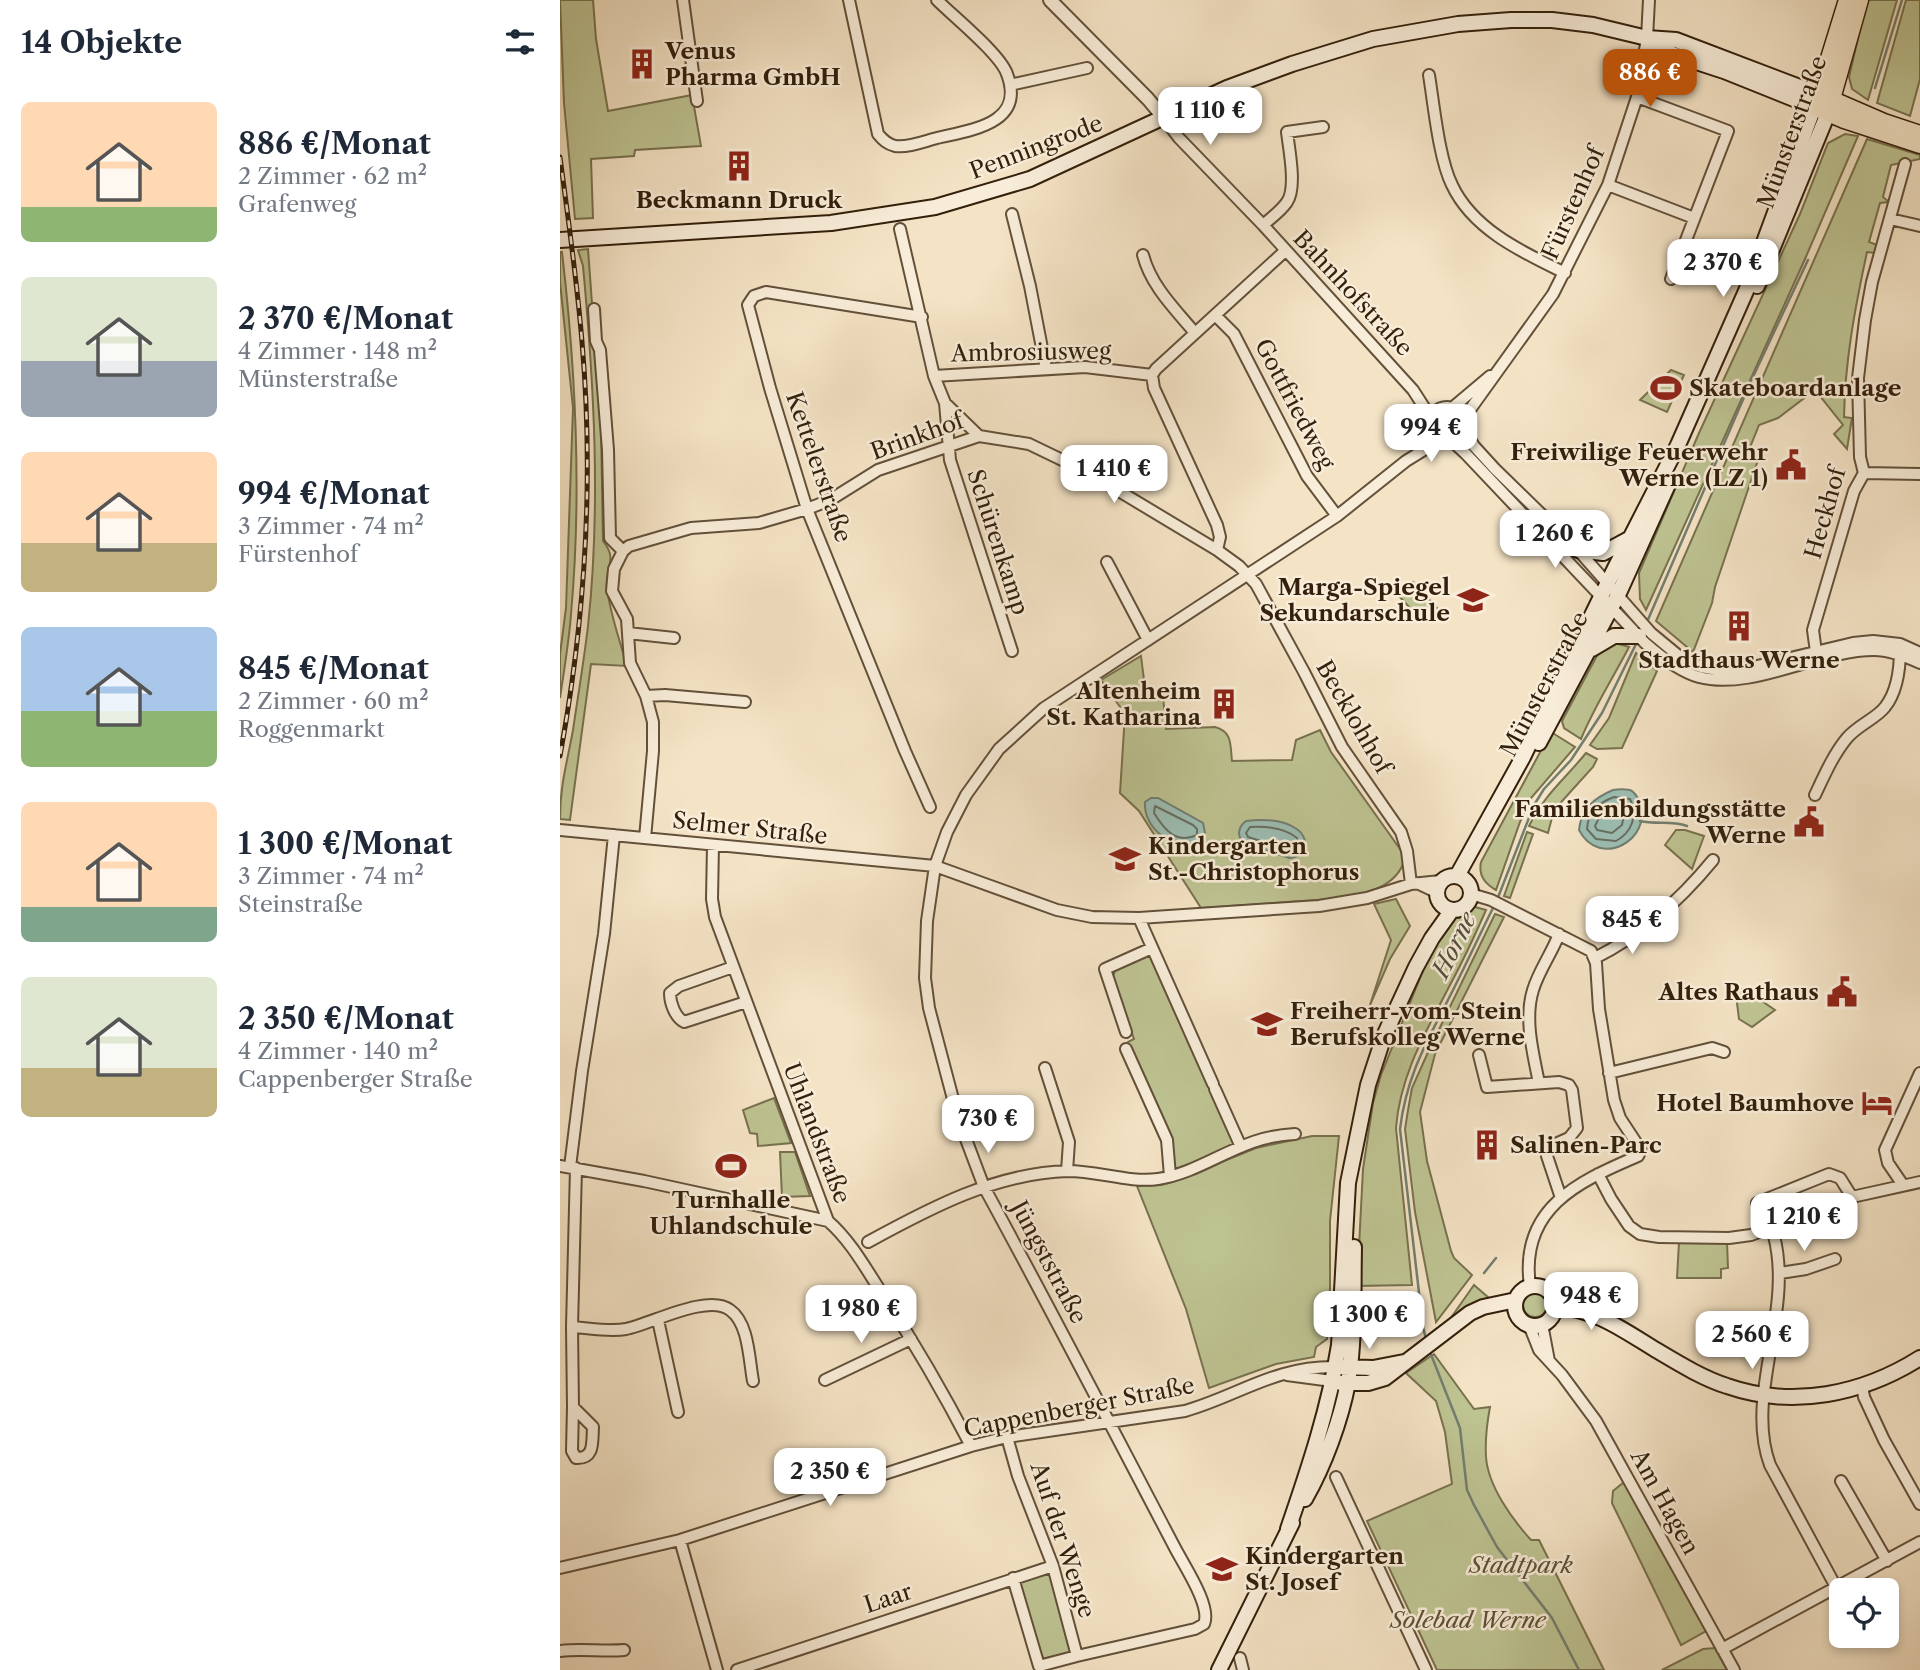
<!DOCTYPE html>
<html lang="de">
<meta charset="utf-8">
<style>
:root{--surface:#fff;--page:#f2f2f3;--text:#1f2937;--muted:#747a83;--accent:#b45309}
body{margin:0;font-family:"Libre Caslon Text",serif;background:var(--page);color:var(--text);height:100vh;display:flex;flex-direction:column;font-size:26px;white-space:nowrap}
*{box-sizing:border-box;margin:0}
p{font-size:23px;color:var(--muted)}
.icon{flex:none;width:38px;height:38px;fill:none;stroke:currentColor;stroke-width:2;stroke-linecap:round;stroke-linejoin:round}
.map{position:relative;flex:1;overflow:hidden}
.details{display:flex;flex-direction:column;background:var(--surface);width:560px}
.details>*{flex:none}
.tools{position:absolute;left:1269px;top:1578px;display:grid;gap:14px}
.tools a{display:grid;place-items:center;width:70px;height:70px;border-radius:10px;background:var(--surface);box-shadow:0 4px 10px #0003;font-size:35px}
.price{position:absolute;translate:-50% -60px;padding:0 16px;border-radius:14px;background:#fff;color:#222;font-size:23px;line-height:46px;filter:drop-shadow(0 2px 4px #0008)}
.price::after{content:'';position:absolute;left:50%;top:42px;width:21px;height:16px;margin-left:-10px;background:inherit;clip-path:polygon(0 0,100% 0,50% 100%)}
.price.current{background:var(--accent);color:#fff}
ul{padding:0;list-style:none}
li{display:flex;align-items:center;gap:21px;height:175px;padding:0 21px}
li span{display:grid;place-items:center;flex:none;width:196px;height:140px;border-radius:10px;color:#555}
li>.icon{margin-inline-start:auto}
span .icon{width:84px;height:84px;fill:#fffc;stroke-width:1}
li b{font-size:30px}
h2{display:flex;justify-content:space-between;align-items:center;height:84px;padding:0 21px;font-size:30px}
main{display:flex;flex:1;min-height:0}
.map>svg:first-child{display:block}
.green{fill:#bec392;stroke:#78714e;stroke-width:2}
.water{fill:#9cbeb4;stroke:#727e70;stroke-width:2}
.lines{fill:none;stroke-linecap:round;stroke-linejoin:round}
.shore{stroke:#686e60;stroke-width:2}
.stream{stroke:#727e70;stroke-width:2.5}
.minor-casing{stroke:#63503a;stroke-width:14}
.tertiary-casing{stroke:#63503a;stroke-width:16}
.secondary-casing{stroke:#331f0b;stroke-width:18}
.primary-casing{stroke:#331f0b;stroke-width:19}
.minor{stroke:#f8edd9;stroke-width:10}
.tertiary{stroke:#f8edd9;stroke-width:12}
.secondary{stroke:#f8edd9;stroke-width:14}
.primary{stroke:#f4e3c5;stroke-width:16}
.rail-casing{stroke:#331f0b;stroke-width:5}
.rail{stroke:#f8edd9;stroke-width:2.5;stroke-dasharray:8;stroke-linecap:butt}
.labels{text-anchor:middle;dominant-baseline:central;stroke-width:5;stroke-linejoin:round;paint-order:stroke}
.poi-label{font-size:23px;font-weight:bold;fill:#331f0b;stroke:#f8edd9;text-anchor:start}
.street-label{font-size:23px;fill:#331f0b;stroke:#f8edd9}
.park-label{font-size:23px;font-style:italic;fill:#5d5034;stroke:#f8edd9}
.water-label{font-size:24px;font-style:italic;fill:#524f3e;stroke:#f8edd9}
</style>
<main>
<section class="details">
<h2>14 Objekte<svg class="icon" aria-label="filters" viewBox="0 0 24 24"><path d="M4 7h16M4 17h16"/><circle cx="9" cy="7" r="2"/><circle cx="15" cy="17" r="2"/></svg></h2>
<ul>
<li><span style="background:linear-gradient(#ffd9b3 75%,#8fb573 0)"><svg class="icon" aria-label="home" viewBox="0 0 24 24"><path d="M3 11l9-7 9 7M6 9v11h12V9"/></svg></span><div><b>886 €/Monat</b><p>2 Zimmer · 62 m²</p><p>Grafenweg</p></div></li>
<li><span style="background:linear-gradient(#dfe7d0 60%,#9aa5b1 0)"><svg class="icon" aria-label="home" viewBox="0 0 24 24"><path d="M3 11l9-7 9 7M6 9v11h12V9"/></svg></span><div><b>2 370 €/Monat</b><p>4 Zimmer · 148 m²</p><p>Münsterstraße</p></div></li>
<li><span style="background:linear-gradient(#ffd9b3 65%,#c2b280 0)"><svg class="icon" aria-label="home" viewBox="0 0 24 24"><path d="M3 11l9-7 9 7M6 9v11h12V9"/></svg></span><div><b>994 €/Monat</b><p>3 Zimmer · 74 m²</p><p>Fürstenhof</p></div></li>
<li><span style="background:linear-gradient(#a9c7e8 60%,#8fb573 0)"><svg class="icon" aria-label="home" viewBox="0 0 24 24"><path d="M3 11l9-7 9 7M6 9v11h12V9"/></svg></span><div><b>845 €/Monat</b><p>2 Zimmer · 60 m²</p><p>Roggenmarkt</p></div></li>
<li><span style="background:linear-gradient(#ffd9b3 75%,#7fa58c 0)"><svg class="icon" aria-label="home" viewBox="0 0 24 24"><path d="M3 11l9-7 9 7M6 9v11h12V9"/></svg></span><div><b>1 300 €/Monat</b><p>3 Zimmer · 74 m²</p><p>Steinstraße</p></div></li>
<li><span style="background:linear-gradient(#dfe7d0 65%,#c2b280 0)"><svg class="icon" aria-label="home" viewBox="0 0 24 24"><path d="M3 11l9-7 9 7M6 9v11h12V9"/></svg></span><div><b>2 350 €/Monat</b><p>4 Zimmer · 140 m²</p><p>Cappenberger Straße</p></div></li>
</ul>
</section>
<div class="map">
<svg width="1360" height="1670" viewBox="0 0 1360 1670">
<rect width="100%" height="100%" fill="#f4e3c5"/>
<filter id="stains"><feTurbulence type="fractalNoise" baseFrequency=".00286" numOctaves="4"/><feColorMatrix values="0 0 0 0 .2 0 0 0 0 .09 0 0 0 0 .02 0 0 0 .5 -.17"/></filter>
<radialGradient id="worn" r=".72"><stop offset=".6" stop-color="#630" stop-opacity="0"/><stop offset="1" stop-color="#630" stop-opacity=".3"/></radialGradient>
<path class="green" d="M0,0H33L36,39L48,111L132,95L141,146L75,150L74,156L31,159L33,218L15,219L4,103Z
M1307,0H1337L1308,100L1292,89L1289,77Z
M1346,0H1360V79L1350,116L1317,103Z
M1285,134L1298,136L1245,259L1086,610L1080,599L1079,573L1139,433L1240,214L1268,143Z
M1307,139L1360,155V159L1331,165L1323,197L1329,202L1320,203L1309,242L1317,245L1315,253L1307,252C1295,308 1285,360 1284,417L1292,418L1287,449L1274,434L1283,425L1255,390L1218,418L1199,425L1189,450L1198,460L1155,587L1152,603L1133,652L1096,621Z
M28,249L41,427L43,541C59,561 44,567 47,588C50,614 60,641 67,666L31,664L10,820L0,819C0,785 7,763 13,730C18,696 24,660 28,626C41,506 34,385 23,266L18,250Z
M0,252H2C16,372 22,493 11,614C9,642 4,670 0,698V654L6,608L13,408L0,282Z
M1111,370L1124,375L1107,412L1080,400Z
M853,582L877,608L863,622L838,595Z
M1055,643L1069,647C1053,678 1034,707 1021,739L1004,728L1002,721L1040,650Z
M1076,653L1097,671L1062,748L1037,749L1030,745L1049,718Z
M581,656L586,696H603L606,729L655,727C673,732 670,745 672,761L732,760L736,740L760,730L771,752L845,856C841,884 811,892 787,898L641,908L579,811L560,793L565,714L541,680Z
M991,732L1015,747L971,798L960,822L936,890C925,884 918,876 921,862Z
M1026,753L1037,759L1033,767L994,810L988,833L969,826C984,795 1005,779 1026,753Z
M1116,830H1125L1144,836L1132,869L1105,845Z
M967,832L973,834L950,898L944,896Z
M836,899L850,926L830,959L810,1005L831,940L814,904Z
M915,907L926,910C915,935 904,959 891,983C867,1030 840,1074 836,1128L852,1285L797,1286L803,1169L813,1103L821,1075L862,973L887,923L895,916Z
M935,914L944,917L875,1054L860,1112L867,1161L891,1251L894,1258L912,1275L876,1322L855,1212L845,1129L848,1110L852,1088L869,1050Z
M592,948L681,1147L665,1150L613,1171L610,1140L568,1042L574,1039L552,979L556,968Z
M1175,987L1187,991L1215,1010L1192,1027L1179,1019Z
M214,1098L231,1143L198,1146L197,1134L190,1133L183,1110Z
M752,1136H779L770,1221V1288L767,1339L756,1347L754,1357L716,1364L649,1388L626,1309L577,1186L601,1185L615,1181L696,1148Z
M220,1152H235L250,1196L222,1197Z
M1119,1242H1167L1168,1268L1161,1269V1278H1117Z
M914,1285L929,1298L907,1307L890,1319Z
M963 1305a12 12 0 1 1 24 0a12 12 0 1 1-24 0Z
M874,1354L914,1409L930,1407C927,1423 925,1440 926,1457C928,1486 952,1519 971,1540H979L1044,1670H877L807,1521L892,1484L885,1432L876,1401L846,1373Z
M1064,1482L1146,1631L1121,1645L1052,1503L1053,1491Z
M490,1572L511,1652L483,1659L459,1582Z
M1155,1648L1167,1670H1102L1143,1649Z"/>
<path class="water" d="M1053,790C1058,789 1065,789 1070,790C1075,792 1078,798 1080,803C1093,839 1040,870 1019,830C1021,809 1034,798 1053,790Z
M591,798H598L643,823L645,833L641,841C615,853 583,829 585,802Z
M686,821C703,819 721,819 735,828C751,837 747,857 729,858L685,843C676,837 678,827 686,821Z"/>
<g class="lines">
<path class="shore" d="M1054,797L1070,799C1078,816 1072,832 1056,841L1036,839L1027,829C1028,812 1038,803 1054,797Z
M1056,805L1063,806L1065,809L1062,825L1052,833L1037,830L1035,826L1040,816Z
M595,806L633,825L637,829V835C616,845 604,829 594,813Z
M690,827C706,826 724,827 737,838V848L729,850L688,837L686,833Z"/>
<path class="stream" d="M1315,88L1342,0
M1087,622L1191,381L1248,260
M1080,821C1096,825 1111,820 1127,826
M937,900L974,805L984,789L1011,760L1042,713L1078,640
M924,1273L936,1258
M866,1339L863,1327L840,1129C847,1071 871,1035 896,984C909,958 921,932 934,906
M870,1352L900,1428L907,1490L914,1505L937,1547L992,1618L1019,1670"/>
<g class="minor-casing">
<path id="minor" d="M123,0L137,101
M289,0L318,134C323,140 327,144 335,146C348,148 365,141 377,138C411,130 466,124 447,74C440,54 394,17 377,0
M869,75C874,106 879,159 892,185C913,230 964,253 1005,273
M450,85L527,68
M1077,97L1168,131L1111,279
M603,117L619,138L703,225L853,390L871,418
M1048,185L1134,218
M452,214L470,286L486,369
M1330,219L1360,226
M703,225C711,218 721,211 727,202C737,188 729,149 727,132L763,127
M340,229L374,376L385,403L390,460L452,651
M583,255C591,286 615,309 635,333
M34,309L36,341L40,350L48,450L50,538L63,551
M655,315L674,334L747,476L777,516
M362,317L206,292L194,296L188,305L210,388L247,509L345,751L370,807
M592,375L594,388L657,525L660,537L657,550
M592,375L596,369L725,251
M374,376L525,367L592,375
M385,403L419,436
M870 424a17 17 0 1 1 34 0a17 17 0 1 1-34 0Z
M892,408L930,376
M904,418L993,294L1048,185L1077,97L1087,38L1089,0
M904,430L914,446L935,469L1018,550L1091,633L1120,657L1141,667L1164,671L1189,668L1293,643L1313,641L1340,644L1360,653
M892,441L905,453L1085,643C1100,656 1120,672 1139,677C1192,691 1259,650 1314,650C1330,650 1345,656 1360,663
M1304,473L1360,474
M547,562L588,640
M68,633L114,638
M1256,652L1253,630L1294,491L1304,473L1300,457L1298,378L1305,320L1312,282L1345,164
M86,696L105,695L185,702
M1255,795C1264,776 1273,755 1287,738C1298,725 1317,718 1325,707C1337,692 1340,667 1340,649
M0,830L375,866L497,910L532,917L579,918L759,906L807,898L851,884L881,881
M85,838L93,751V722L86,696L70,663L67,619L52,591L54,569L63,551L69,546L131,528L199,523L247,509L270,500L318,470L419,436L469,444L529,473L657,550L679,566L696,584L744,672L782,747L841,832L847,851L851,884
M153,845L152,899L155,917L268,1221C291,1241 306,1269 323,1295C355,1344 384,1394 411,1446
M857,883L876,892
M911,894L931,900L1031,951L1036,963L1039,1009L1054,1100L1060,1118L1081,1150L1078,1156C1017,1182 959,1209 970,1286
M579,918L653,1084
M1035,958C1081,935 1121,899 1153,860
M173,967L119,986L110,993C110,1003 115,1017 124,1022L186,1002
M566,1032L545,969L592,948
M566,1049L607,1140L610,1176
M919,1055L927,1087L999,1082L1009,1085L1012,1090L1017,1128L1009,1138L991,1146L987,1156L1001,1198
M485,1068L509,1142L507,1171
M1049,1073L1152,1048L1164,1052
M979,1083C973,1053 964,1019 973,990C979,970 992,953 999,934
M655,1089L681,1147
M0,1166L84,1181L268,1221
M10,1167L22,1071L44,934L54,835
M1038,1174L1051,1199L1069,1226L1080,1234L1099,1237L1169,1238L1191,1235L1292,1197L1360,1182
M1343,1185L1328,1163L1325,1150L1360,1073
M308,1242C370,1208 436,1173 508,1171C538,1171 569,1183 598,1179C632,1174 661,1153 693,1142C706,1137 721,1135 735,1134
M1220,1273L1246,1269L1275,1259
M98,1320L118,1412
M982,1324L989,1361
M969,1325L979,1350L1002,1375L1036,1421L1174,1670
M12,1327C29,1328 49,1332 66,1329C91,1324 148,1293 170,1310C189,1323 189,1360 193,1381
M727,1375L772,1381
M265,1380L351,1339
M1302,1386L1304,1397L1324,1440L1360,1504
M13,1407L12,1451L16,1458C35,1459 32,1442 33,1427L13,1407L12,1327L16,1168
M447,1437L458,1476L493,1566L517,1656L479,1666L453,1578
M776,1477L866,1670
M1281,1481L1327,1561
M120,1540L157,1670
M0,1568L120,1540L411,1446L447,1437L625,1411C680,1395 715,1366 776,1367
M1276,1587L1210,1465C1184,1395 1234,1313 1214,1236C1210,1225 1202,1214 1197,1203L1269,1174L1280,1178L1292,1197
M1162,1649L1360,1542
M0,1651C22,1648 42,1652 64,1650
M517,1656L635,1629L644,1624C652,1606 623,1564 614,1546C551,1426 489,1306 424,1187L398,1118L369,1008L365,978L367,921L375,866L387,832L406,795L439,749L484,708L777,516L846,461L880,440
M680,1658L683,1670
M177,1670L493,1566"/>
</g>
<g class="tertiary-casing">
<path id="tertiary" d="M490,0L588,99L603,117"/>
</g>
<g class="secondary-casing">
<path id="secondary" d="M0,240L271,223L375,207L470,179L667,88L732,64L813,39L898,24L951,20H992L1033,25L1087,38L1116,40L1258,94
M1197,286L1268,113
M1018,550L1043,553L1069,539
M1032,649L1054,636H1079
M979,743L1058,595L1110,480
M877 893a17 17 0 1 1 34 0a17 17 0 1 1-34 0Z
M897,876L963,757L1055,568L1118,445L1186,291L1254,107L1164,71L1112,54L1088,39
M955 1306a20 20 0 1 1 40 0a20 20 0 1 1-40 0Z
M995,1307C1034,1308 1063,1330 1096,1350C1118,1363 1142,1378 1167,1386C1233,1409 1303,1394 1360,1358
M781,1367L813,1368L844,1362
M781,1383H808L825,1378L910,1313L923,1307L956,1300
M745,1499C764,1466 781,1420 788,1382C795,1338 793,1292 794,1247
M728,1529C749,1468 769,1408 779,1345L788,1183L808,1085L824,1036L856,967L872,938L892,910
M659,1670L732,1523"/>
</g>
<g class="primary-casing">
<path id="primary" d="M1287,0L1254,107L1284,120L1360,145
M1264,96L1324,122L1360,134
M1268,113L1300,0"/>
</g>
<use href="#minor" class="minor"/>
<use href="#tertiary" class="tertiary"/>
<use href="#secondary" class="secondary"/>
<use href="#primary" class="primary"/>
<g class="rail-casing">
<path id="rail" d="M0,157C8,218 17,280 22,342C34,480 25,620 0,756"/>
</g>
<use href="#rail" class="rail"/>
</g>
<defs>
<g id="building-bare" transform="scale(2.415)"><path d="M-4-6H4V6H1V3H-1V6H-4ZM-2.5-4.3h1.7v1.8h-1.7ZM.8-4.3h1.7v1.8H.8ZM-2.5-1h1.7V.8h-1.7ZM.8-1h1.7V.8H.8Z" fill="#8f2418" stroke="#f8edd9" stroke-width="2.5" paint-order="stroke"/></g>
<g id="stadium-bare" transform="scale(2.415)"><path d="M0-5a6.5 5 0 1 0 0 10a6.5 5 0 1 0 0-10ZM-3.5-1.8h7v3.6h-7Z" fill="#8f2418" stroke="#f8edd9" stroke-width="2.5" paint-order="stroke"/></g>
<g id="civic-bare" transform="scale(2.415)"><path d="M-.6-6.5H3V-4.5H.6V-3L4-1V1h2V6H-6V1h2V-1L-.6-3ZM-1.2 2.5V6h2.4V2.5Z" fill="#8f2418" stroke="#f8edd9" stroke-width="2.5" paint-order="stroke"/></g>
<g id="school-bare" transform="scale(2.415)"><path d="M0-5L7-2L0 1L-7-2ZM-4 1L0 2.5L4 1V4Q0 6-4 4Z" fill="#8f2418" stroke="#f8edd9" stroke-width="2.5" paint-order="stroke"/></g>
<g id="hotel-bare" transform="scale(2.415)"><path d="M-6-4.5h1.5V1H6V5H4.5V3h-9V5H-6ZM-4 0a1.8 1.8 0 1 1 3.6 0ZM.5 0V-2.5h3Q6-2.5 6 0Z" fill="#8f2418" stroke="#f8edd9" stroke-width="2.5" paint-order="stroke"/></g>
</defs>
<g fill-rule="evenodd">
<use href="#building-bare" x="82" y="64"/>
<use href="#building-bare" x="179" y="166"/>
<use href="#stadium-bare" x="1106" y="388"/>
<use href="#civic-bare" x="1231" y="465"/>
<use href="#school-bare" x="913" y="600"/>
<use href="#building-bare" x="1179" y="626"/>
<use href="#building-bare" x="664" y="704"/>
<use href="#civic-bare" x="1249" y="822"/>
<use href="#school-bare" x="565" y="859"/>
<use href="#civic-bare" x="1282" y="992"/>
<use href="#school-bare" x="707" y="1024"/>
<use href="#hotel-bare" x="1317" y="1103"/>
<use href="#building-bare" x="927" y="1145"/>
<use href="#stadium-bare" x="171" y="1166"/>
<use href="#school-bare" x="662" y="1569"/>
</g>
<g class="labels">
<g class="poi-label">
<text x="105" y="51">Venus<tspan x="105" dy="26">Pharma GmbH</tspan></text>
<text x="179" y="200" text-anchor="middle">Beckmann Druck</text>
<text x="1129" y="388">Skateboardanlage</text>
<text x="1208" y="452" text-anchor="end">Freiwilige Feuerwehr<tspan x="1208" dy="26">Werne (LZ 1)</tspan></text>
<text x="890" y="587" text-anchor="end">Marga-Spiegel<tspan x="890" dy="26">Sekundarschule</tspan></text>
<text x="1179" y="660" text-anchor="middle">Stadthaus Werne</text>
<text x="641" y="691" text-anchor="end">Altenheim<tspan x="641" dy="26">St. Katharina</tspan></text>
<text x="1226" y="809" text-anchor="end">Familienbildungsstätte<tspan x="1226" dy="26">Werne</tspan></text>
<text x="588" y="846">Kindergarten<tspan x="588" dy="26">St.-Christophorus</tspan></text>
<text x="1259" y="992" text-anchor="end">Altes Rathaus</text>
<text x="730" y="1011">Freiherr-vom-Stein<tspan x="730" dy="26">Berufskolleg Werne</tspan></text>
<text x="1294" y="1103" text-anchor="end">Hotel Baumhove</text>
<text x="950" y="1145">Salinen-Parc</text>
<text x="171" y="1200" text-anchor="middle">Turnhalle<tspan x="171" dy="26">Uhlandschule</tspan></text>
<text x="685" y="1556">Kindergarten<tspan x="685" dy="26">St. Josef</tspan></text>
</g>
<g class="street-label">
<text transform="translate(1232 132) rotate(-70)">Münsterstraße</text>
<text transform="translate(476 147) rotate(-21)">Penningrode</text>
<text transform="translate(1013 203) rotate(-66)">Fürstenhof</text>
<text transform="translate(793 293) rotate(47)">Bahnhofstraße</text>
<text transform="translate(471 352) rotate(-1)">Ambrosiusweg</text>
<text transform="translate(735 404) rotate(62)">Gottfriedweg</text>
<text transform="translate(357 436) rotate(-20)">Brinkhof</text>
<text transform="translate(259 467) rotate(71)">Kettelerstraße</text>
<text transform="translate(1265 513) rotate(-74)">Heckhof</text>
<text transform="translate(438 542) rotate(72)">Schürenkamp</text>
<text transform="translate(984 684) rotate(-62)">Münsterstraße</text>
<text transform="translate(794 717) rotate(60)">Becklohhof</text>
<text transform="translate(190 828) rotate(6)">Selmer Straße</text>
<text transform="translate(257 1133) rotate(69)">Uhlandstraße</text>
<text transform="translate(489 1262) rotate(62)">Jüngststraße</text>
<text transform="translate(519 1407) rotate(-11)">Cappenberger Straße</text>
<text transform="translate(1105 1502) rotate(61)">Am Hagen</text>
<text transform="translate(503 1540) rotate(72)">Auf der Wenge</text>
<text transform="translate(328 1598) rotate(-18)">Laar</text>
</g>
<g class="park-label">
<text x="961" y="1565">Stadtpark</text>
<text x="908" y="1620">Solebad Werne</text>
</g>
<g class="water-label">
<text transform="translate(894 945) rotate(-64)">Horne</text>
</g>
</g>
<rect width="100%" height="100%" filter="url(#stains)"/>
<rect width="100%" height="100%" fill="url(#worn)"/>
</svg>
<div class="tools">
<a><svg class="icon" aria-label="locate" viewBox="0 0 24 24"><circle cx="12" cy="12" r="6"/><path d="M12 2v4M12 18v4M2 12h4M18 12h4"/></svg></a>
</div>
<b class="price current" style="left:1090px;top:109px">886 €</b>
<b class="price" style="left:650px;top:147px">1 110 €</b>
<b class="price" style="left:1163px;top:299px">2 370 €</b>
<b class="price" style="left:871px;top:464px">994 €</b>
<b class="price" style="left:554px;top:505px">1 410 €</b>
<b class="price" style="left:995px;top:570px">1 260 €</b>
<b class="price" style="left:1072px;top:956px">845 €</b>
<b class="price" style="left:428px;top:1155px">730 €</b>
<b class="price" style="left:1244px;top:1253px">1 210 €</b>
<b class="price" style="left:1031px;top:1332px">948 €</b>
<b class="price" style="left:301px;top:1345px">1 980 €</b>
<b class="price" style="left:809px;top:1351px">1 300 €</b>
<b class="price" style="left:1192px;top:1371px">2 560 €</b>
<b class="price" style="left:270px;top:1508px">2 350 €</b>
</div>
</main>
